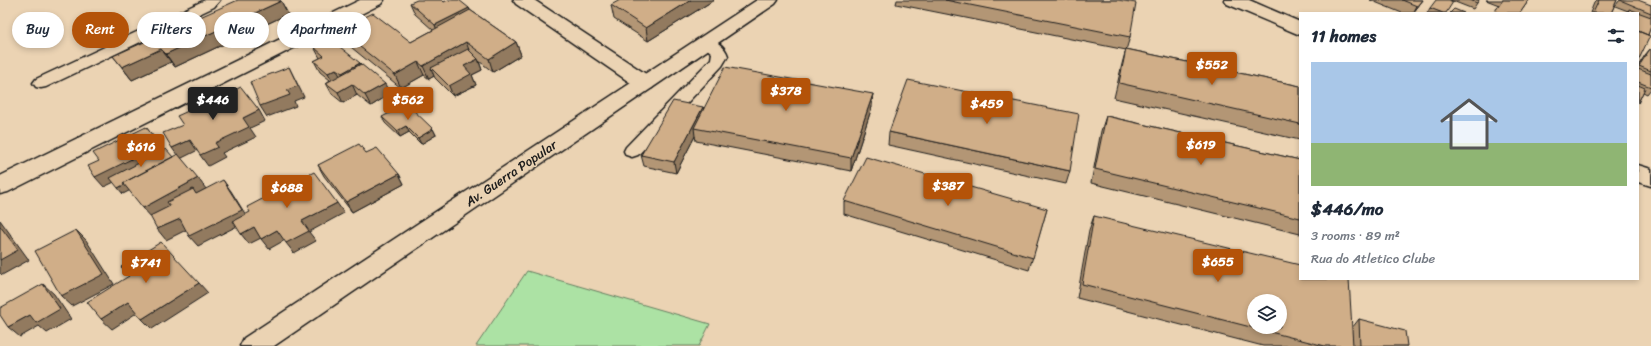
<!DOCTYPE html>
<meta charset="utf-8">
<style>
:root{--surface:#fff;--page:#f2f2f3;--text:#1f2937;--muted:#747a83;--line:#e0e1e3;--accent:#b45309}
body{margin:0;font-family:Sriracha,sans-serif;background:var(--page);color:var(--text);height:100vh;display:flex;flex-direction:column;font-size:15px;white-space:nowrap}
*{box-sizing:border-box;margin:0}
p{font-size:13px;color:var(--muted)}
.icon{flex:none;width:22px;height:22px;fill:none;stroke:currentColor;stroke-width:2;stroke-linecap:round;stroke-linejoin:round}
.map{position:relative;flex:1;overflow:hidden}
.sheet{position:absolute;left:1299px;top:12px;width:340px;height:268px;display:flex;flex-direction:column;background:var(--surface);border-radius:0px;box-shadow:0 2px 6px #0003}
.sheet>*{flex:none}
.hud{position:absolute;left:12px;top:12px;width:380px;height:36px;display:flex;gap:8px}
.fabs{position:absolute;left:1247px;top:294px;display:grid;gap:8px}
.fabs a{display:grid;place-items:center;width:40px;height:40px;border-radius:50%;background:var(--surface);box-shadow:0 2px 6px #0003;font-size:20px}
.price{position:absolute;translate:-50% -34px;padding:0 9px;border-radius:4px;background:var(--accent);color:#fff;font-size:13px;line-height:26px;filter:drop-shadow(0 1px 2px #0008)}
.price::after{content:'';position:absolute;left:50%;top:24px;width:12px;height:9px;margin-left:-6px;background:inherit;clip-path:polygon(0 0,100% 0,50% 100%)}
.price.selected{background:#222;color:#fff}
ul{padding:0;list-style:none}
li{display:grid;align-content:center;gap:8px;height:212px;padding:0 12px}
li+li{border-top:1px solid var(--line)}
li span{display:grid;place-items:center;height:124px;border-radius:0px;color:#555}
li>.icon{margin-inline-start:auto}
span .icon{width:72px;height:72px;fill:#fffc;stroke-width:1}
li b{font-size:17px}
h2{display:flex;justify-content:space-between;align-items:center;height:48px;padding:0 12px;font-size:17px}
.chip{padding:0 14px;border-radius:18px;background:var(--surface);box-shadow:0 2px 6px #0003;font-size:14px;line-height:36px}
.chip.selected{background:var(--accent);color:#fff}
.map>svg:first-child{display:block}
.green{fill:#ace2a4;stroke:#647f60}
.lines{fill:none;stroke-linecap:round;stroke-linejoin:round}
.lane-casing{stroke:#1c1c1c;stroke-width:3}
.street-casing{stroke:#1c1c1c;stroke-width:3}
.secondary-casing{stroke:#1c1c1c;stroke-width:3}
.lane{fill:#ebd3b3;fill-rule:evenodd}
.street{fill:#ebd3b3;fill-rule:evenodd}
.secondary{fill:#ebd3b3;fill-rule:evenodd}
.wall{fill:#b39675;stroke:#1c1c1c}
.shaded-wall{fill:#927a5f;stroke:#1c1c1c}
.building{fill:#d0ae88;stroke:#1c1c1c;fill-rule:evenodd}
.labels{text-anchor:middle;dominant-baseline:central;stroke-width:3;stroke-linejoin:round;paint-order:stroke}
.street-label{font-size:13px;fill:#1c1c1c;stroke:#ebd3b3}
</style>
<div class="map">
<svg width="1651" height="346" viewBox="0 0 1651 346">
<rect width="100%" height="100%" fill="#ebd3b3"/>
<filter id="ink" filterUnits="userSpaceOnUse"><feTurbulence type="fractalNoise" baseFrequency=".025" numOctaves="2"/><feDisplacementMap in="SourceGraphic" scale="8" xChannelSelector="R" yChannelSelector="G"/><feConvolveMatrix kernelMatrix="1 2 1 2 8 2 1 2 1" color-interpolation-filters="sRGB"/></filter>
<g filter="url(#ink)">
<path class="green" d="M527,271L710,324L699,346H476Z"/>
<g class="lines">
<g class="lane-casing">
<path id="lane" d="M205,0H220L214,7L46,87L41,88L36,87L33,83L36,79Z
M706,37C715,40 725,46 728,56L722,66L638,155L632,157L626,155L624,151L626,147L711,59L712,53L699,42L701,39Z"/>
</g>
<g class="street-casing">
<path id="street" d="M360,0H384L381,4L8,192L0,194V176Z
M513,0H534L652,78L655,83L652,88L645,90L638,88L516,4Z
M1224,0H1249L1300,22V35L1227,4Z
M1638,165L1651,169V186L1638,182Z"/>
</g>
<g class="secondary-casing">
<path id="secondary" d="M757,0H778L775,4L274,346H240L244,338Z"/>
</g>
<use href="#lane" class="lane"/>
<use href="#street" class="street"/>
<use href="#secondary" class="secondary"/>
</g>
<path class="wall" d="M714,0L648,41L614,19L611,5Z
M897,0H1118L1130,37L1126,50L896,4Z
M1370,0H1423L1413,13H1402Z
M1450,0H1479L1473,9Z
M1486,0H1529L1520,13H1494L1499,5Z
M1597,0H1617L1611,13H1590L1594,3Z
M1620,0L1651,5V26L1639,59L1638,61V13H1626L1628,11L1615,6Z
M281,1L288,14L175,67L171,62L132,80L113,56Z
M444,2L469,8L470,10L516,42L521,55L493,72L479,61L482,70L472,75L476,85L453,96L435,78L434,76L429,79L424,75L401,88L346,43L339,30L411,42L433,30L415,14L410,3Z
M1430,8L1446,13H1427Z
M314,47L360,63L390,94L371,106L357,95L343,103L332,94L326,83L330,80L320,72L314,61L320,58Z
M1126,49L1300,86V140L1114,98L1122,64Z
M1650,49L1651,50V89L1647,94L1643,92L1638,103V66L1645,55Z
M703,107L704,109L872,107L851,171L696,141L695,136L676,173L644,166L641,155Z
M1106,116L1300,160V234L1091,183L1101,131Z
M382,117L433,129L436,135L421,144L409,132L400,137L385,123Z
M889,132L1070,171L1066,184L888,145Z
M366,153L399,174L404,184L352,212L324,176L318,165Z
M844,201L1047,209L1029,270L844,214Z
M1094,216L1352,328L1359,319L1407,346H1263L1077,298L1089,230Z"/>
<path class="shaded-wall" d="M691,0H714L648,41L646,28Z
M1422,0H1423L1413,13L1417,6Z
M281,1L288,14L175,67L166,54Z
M469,8L473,19L439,36L435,25Z
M466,42L471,55L431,68L434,76L429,79L423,66Z
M516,42L521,55L493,72L489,59Z
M161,49L171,62L132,80L122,67Z
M478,59L482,70L472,75L476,85L453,96L449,86L464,66Z
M418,62L424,75L401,88L395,75Z
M360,63L365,73L347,84L342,73Z
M289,67L304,97L294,101L296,106L267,117L260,106L287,90Z
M336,69L342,79L334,83L328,73Z
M352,84L357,95L343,103L338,92Z
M385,84L390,94L371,106L365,95Z
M873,94L872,107L851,171V158Z
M703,107L705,117L694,128L695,136L676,173L674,162Z
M259,110L265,121L250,128L256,137L222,153L225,157L208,166L200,155L243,118Z
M406,126L409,132L400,137L397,131Z
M146,127L168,156L104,187L95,177Z
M433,129L436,135L421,144L418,138Z
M190,140L198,150L180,159L172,148Z
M174,159L179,165L123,194L118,188Z
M399,174L404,184L352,212L346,202Z
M198,178L206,189L152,218L143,208Z
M223,180L231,191L249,220L198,246L189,236Z
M337,203L344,213L309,232L316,241L294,253L286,243L302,221Z
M180,219L188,229L166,240L157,229Z
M0,220L29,260L2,275L0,273Z
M254,227L261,238L249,244L241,234Z
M76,230L86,240L114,284L72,306L61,296Z
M277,230L285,240L269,249L261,239Z
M199,283L208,293L152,329L142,319Z
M43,284L54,294L71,319L47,333L39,326L20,337L8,327L30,315Z
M128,302L138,312L112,329L101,319Z"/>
<path class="building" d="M238,0H280L281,1L166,54L161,49L122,67L113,56Z
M417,0H442L444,2L448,0H459L469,8L435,25L410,3Z
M620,0H691L646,28L611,5Z
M945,0H1118L1136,3L1130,37Z
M1402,0H1422L1417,6Z
M1436,0H1449L1453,2L1446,13H1443L1430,8Z
M1470,0H1479L1477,3Z
M1503,0H1529L1520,13H1500L1495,11Z
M1599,0H1617L1611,13H1593Z
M1620,0H1638L1651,5V13Z
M1454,9L1464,13H1450Z
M1629,9L1651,17V26L1648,35L1638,31V13H1628Z
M470,10L516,42L489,59L466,42L423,66L418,62L395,75L339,30L373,13L411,42Z
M1638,31L1650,36L1639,59L1638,58Z
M330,39L360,63L342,73L336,69L328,73L314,61L324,56L314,47Z
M468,49L478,59L464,66L471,74L449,86L431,68Z
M1126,49L1300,86V124L1119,83Z
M1650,49L1651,50V71L1639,66Z
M361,64L385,84L365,95L352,84L338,92L326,83Z
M289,67L298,86L287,90L290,95L260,106L250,82Z
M725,67L873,94L851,158L694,128Z
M1638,69L1651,74V87L1638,82Z
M908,80L1079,114L1070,171L889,132Z
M1638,85L1645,88L1638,103Z
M241,87L259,110L243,118L249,127L215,143L218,147L200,155L190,140L172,148L163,133L183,125L177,116Z
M673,101L703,107L674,162L641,155Z
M407,104L433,129L418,138L406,126L397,131L382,117Z
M1106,116L1300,160V218L1095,169Z
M146,127L160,145L95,177L88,166L99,161L93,153Z
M359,144L366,153L377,148L399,174L346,202L318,165Z
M166,149L173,157L123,183L125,184L118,188L110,178Z
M178,154L198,178L143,208L123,183Z
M866,157L1047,209L1033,258L844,201Z
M314,172L337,203L302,221L309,231L286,243L277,230L261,239L254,227L241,234L233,221L250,212L247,207Z
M223,180L242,210L189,236L180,219L157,229L150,216L170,206L167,202L193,189L196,194Z
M1094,216L1300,265V279H1349L1353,346H1325L1082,284ZM1254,301H1280V327H1254Z
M0,226L18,250L0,260Z
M76,230L104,274L61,296L35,251Z
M161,242L199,283L142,319L128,302L101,319L87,302L129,276L121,267Z
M43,284L60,309L36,323L30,315L8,327L0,315V308Z
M1359,319L1405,331L1407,346H1360Z"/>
</g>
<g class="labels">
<g class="street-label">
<text transform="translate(511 173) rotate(-34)">Av. Guerra Popular</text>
</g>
</g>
</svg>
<div class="fabs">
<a><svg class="icon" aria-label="layers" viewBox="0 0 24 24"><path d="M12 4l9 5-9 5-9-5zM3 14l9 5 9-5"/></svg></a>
</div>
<b class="price" style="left:1212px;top:86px">$552</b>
<b class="price" style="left:786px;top:112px">$378</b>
<b class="price selected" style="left:213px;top:121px">$446</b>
<b class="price" style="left:408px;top:121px">$562</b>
<b class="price" style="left:987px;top:125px">$459</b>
<b class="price" style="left:1201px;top:166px">$619</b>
<b class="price" style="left:141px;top:168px">$616</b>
<b class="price" style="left:948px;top:207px">$387</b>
<b class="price" style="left:287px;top:209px">$688</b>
<b class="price" style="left:1218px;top:283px">$655</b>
<b class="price" style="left:146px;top:284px">$741</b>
<div class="hud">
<a class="chip">Buy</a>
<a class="chip selected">Rent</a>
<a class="chip">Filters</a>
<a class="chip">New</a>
<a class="chip">Apartment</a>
</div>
<section class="sheet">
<h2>11 homes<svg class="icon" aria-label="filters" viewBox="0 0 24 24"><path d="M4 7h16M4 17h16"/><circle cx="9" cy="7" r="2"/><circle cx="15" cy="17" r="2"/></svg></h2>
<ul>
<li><span style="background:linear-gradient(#a9c7e8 65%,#8fb573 0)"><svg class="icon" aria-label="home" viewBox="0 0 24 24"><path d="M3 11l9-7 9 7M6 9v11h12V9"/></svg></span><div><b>$446/mo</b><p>3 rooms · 89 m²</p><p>Rua do Atletico Clube</p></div></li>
</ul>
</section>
</div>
